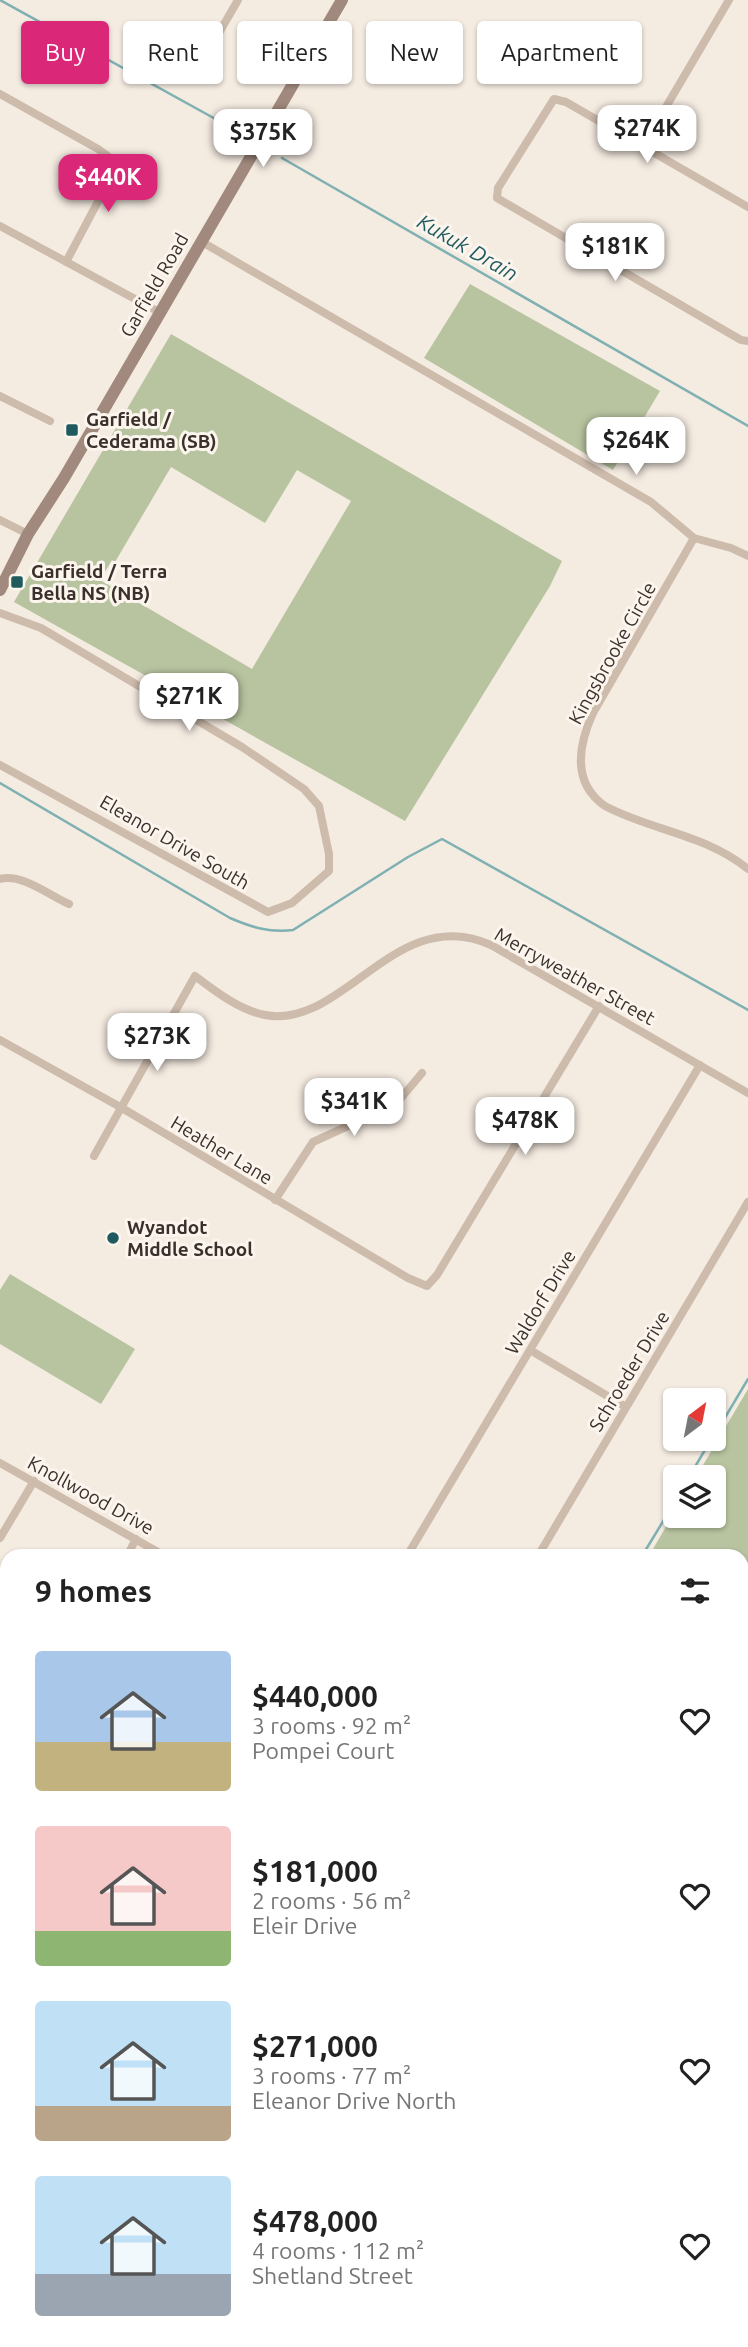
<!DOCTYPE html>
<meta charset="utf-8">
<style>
:root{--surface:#fff;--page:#f2f2f2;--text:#222;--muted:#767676;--accent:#db2777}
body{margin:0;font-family:Ubuntu,sans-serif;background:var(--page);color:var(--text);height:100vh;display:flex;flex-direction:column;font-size:26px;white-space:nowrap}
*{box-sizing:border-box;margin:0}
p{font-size:23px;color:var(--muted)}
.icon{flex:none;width:38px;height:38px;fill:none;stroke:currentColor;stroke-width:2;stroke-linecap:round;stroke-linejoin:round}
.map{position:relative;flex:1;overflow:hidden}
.sheet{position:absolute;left:0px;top:1549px;width:749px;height:800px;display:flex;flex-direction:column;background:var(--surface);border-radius:21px 21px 0 0;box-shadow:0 2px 5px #0004}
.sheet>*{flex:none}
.hud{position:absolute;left:21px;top:21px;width:707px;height:63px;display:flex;gap:14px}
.needle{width:46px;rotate:32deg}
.controls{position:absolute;left:663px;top:1388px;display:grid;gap:14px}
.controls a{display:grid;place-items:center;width:63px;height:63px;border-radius:7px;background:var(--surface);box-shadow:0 2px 5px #0004;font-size:35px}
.price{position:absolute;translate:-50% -60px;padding:0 16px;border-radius:14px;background:#fff;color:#222;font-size:23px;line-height:46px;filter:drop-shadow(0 2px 4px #0008)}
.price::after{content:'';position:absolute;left:50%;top:42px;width:21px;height:16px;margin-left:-10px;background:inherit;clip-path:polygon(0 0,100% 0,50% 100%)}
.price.current{background:var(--accent);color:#fff}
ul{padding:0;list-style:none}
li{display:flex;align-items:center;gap:21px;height:175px;padding:0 35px}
li span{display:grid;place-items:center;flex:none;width:196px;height:140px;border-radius:7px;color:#555}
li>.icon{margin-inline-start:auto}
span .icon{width:84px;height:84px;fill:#fffc;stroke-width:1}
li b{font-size:30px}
h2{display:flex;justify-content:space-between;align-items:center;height:84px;padding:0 35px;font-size:30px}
.chip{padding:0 24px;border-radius:7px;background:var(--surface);box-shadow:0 2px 5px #0004;font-size:24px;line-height:63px}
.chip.current{background:var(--accent);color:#fff}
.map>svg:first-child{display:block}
.green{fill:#b8c4a0;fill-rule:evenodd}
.water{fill:#7fb0b2}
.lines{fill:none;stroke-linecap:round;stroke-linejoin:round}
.stream{stroke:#7fb0b2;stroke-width:2.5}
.street{stroke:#cdbbac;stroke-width:8}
.secondary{stroke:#a18a7d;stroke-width:12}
.poi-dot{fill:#1f5a5e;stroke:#fbf5ee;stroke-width:2.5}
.labels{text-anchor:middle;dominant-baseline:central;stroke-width:6;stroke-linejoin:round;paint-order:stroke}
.street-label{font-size:19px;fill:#3b302b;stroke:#fbf5ee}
.poi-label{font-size:19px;font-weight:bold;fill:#3b302b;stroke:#fbf5ee;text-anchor:start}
.water-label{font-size:21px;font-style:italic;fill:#1f5a5e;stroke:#fbf5ee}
</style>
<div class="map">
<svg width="748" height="2347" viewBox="0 0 748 2347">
<rect width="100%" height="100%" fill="#f4ebe1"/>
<path class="green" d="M470,284L660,391L613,470L424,358Z
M171,334L562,561L550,586L405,821L14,602ZM171,467L265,523L297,470L351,501L252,669L100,580L112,560L115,562Z
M10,1274L135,1349L101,1404L0,1344V1290Z
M748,1389V1943L742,1940V1556H649L675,1511L676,1516H714V1477H696Z
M742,1978L748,1981V2347H0V2306L7,2305V2342H742Z"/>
<path class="water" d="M519,2342H630L621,2347H462Z"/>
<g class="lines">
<path class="stream" d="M0,0L239,132
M282,158L748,426
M0,783L230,918C251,927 269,933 293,930L408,857L442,839L748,1010
M714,1436L748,1379
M689,1477L712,1438
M642,1556L676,1500"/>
<path class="street" d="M216,38L238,0
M0,94L98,149L113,160L112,175L66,262
M643,146L729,0
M748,207L566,102L554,99L498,188L497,198L741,340L748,341
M0,226L159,312
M202,242L651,502L694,538
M0,396L50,421
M0,520L28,534
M694,538L593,713C578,746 572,783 605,806C652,831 705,834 748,869
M694,538L731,548L748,556
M0,613L41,628L242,747L304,789L319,806L329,854V871L292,903L268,912L0,765
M0,879C22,873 50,896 69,904
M0,1040L122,1108L408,1278L427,1286L437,1275L599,1006
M94,1156L195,976C215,991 239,1010 265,1015C344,1030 395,902 491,945L748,1093
M275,1200L313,1142L396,1104L422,1073
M530,1350L626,1407
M0,1463L165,1556
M0,1538L34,1481
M127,1556L136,1539
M407,1556L700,1065
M538,1556L748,1202
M0,1808L7,1812
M0,1910L7,1911
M0,2011H7"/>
<path class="secondary" d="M0,590L28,534L64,478L342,0
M742,1960L748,1962
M0,2226L7,2223"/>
</g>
<g class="poi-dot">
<rect x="65" y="423" width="14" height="14" rx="3.5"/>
<rect x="10" y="575" width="14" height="14" rx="3.5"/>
<circle cx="113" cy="1238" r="7"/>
</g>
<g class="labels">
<g class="street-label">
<text transform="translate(154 285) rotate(-60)">Garfield Road</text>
<text transform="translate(612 653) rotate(-61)">Kingsbrooke Circle</text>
<text transform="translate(175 842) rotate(30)">Eleanor Drive South</text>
<text transform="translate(575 976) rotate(29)">Merryweather Street</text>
<text transform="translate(222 1150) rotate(31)">Heather Lane</text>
<text transform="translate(540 1302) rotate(-59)">Waldorf Drive</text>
<text transform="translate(629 1371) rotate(-59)">Schroeder Drive</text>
<text transform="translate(91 1495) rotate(29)">Knollwood Drive</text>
</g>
<g class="poi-label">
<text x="86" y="419">Garfield /<tspan x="86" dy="22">Cederama (SB)</tspan></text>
<text x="31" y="571">Garfield / Terra<tspan x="31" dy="22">Bella NS (NB)</tspan></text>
<text x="127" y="1227">Wyandot<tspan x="127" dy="22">Middle School</tspan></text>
</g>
<g class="water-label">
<text transform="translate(468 247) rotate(30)">Kukuk Drain</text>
</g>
</g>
</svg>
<div class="controls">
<a><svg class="needle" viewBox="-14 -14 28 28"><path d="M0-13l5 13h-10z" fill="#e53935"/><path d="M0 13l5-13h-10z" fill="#767676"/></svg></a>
<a><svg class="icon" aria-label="layers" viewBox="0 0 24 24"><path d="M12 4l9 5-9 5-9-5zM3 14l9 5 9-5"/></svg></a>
</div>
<b class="price" style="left:647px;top:165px">$274K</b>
<b class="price" style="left:263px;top:169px">$375K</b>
<b class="price current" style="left:108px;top:214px">$440K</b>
<b class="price" style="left:615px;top:283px">$181K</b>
<b class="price" style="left:636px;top:477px">$264K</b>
<b class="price" style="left:189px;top:733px">$271K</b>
<b class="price" style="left:157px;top:1073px">$273K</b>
<b class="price" style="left:354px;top:1138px">$341K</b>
<b class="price" style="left:525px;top:1157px">$478K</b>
<div class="hud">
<a class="chip current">Buy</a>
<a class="chip">Rent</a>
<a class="chip">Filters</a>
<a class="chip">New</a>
<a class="chip">Apartment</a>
</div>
<section class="sheet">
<h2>9 homes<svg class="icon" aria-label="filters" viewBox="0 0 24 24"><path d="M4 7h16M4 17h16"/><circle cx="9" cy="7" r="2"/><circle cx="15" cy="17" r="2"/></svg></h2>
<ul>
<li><span style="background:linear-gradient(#a9c7e8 65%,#c2b280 0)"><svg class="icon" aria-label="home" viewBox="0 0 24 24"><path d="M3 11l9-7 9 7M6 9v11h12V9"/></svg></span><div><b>$440,000</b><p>3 rooms · 92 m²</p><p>Pompei Court</p></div><svg class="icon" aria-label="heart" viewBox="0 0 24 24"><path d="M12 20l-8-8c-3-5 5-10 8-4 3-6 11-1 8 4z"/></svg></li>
<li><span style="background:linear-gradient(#f6c9c9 75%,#8fb573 0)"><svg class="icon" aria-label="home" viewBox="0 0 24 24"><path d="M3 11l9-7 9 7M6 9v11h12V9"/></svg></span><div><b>$181,000</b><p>2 rooms · 56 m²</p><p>Eleir Drive</p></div><svg class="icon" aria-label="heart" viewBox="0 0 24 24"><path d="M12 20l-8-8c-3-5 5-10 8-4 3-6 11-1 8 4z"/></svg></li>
<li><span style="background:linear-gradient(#bfe0f5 75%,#b9a48a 0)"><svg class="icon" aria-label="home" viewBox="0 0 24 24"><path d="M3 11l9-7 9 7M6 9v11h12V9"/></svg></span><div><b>$271,000</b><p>3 rooms · 77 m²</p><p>Eleanor Drive North</p></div><svg class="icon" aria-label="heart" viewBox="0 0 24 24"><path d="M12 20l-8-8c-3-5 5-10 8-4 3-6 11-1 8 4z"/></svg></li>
<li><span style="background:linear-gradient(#bfe0f5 70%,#9aa5b1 0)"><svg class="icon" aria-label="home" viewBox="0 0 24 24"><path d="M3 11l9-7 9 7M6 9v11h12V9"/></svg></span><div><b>$478,000</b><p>4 rooms · 112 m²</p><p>Shetland Street</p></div><svg class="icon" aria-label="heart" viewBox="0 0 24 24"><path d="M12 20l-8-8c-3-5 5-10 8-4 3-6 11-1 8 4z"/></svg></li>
</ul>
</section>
</div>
